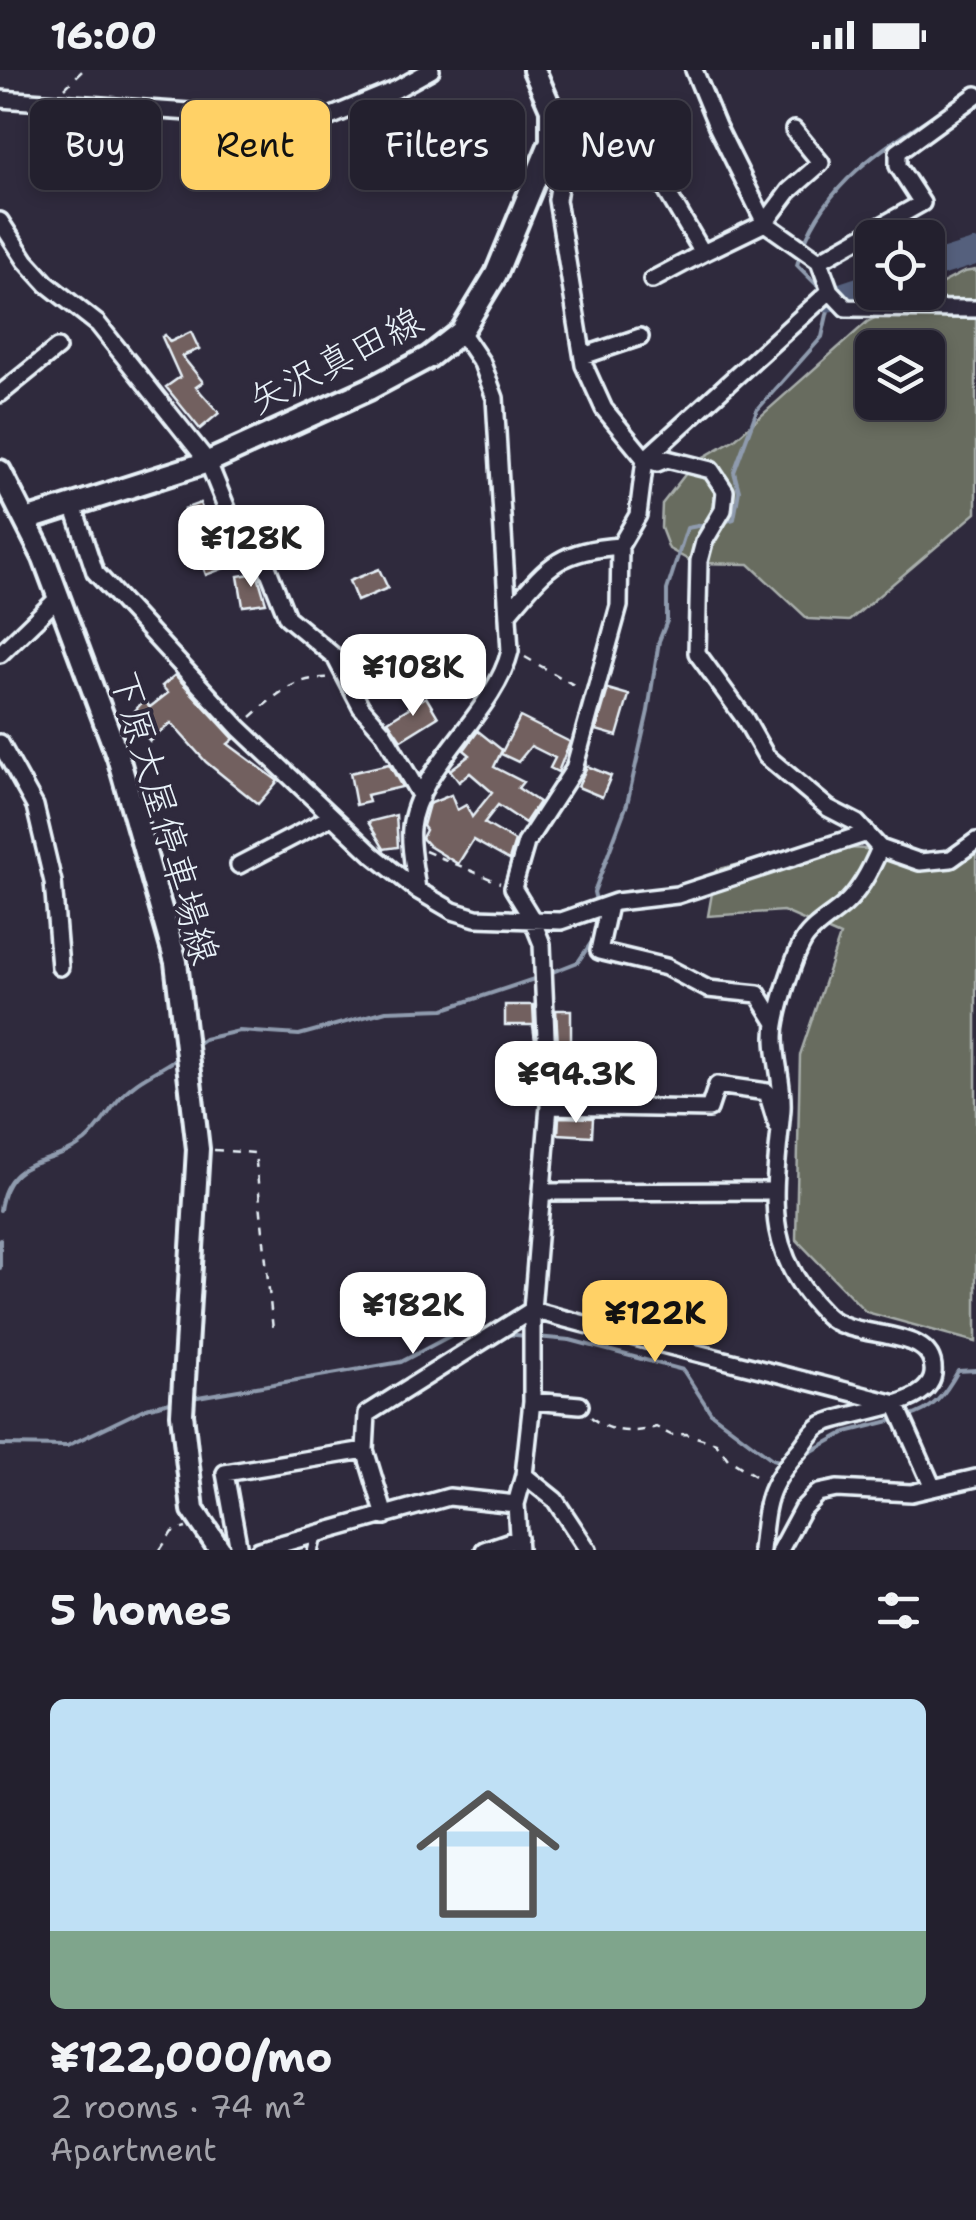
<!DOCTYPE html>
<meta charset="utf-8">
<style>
:root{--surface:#23202e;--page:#2b2836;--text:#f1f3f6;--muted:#a3a3aa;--line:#403e4a;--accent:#ffd166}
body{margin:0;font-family:"Shantell Sans","Klee One",sans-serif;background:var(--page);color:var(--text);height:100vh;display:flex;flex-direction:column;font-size:38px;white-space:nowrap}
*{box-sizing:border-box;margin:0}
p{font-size:32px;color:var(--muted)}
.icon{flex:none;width:55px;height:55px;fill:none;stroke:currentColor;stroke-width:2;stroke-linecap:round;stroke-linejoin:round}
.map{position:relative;height:1480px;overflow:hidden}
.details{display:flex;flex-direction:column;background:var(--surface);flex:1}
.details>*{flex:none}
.hud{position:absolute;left:30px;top:30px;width:918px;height:90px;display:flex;gap:20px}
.tools{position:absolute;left:855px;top:150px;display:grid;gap:20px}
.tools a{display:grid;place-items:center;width:90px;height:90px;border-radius:15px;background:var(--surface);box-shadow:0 5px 15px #0003,0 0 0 2px var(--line);font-size:50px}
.price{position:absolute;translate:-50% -85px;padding:0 22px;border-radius:20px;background:#fff;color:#222;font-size:32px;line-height:65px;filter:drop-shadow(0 2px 5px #0008)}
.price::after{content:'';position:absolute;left:50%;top:60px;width:30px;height:22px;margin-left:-15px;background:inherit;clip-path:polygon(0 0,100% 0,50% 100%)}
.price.current{background:var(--accent);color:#111}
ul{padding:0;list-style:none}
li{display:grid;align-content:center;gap:20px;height:530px;padding:0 50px}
li span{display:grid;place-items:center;height:310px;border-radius:15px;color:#555}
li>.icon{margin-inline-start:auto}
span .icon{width:180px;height:180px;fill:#fffc;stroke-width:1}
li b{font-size:42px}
h2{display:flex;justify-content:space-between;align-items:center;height:120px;padding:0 50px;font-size:42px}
.tag{padding:0 35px;border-radius:15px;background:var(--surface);box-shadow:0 5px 15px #0003,0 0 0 2px var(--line);font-size:35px;line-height:90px}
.tag.current{background:var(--accent);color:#111}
.status{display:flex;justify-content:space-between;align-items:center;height:70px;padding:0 50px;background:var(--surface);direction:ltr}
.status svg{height:28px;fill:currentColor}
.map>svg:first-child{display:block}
.green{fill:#676c5e;stroke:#a8aeab;stroke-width:2.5;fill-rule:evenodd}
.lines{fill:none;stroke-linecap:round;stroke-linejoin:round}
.stream{stroke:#8f9bae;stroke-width:4}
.river{stroke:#54617d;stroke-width:25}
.building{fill:#72615f;stroke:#e8f1f8;stroke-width:2.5}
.service-casing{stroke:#e8f1f8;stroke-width:15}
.minor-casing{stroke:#e8f1f8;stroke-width:22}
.secondary-casing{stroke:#e8f1f8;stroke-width:28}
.path{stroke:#e8f1f8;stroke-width:2.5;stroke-dasharray:8 8;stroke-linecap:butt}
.service{stroke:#2f2a3d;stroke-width:8}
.minor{stroke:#2f2a3d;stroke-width:15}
.secondary{stroke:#2f2a3d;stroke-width:20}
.labels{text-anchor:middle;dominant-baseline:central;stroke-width:8;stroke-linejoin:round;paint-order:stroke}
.street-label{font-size:38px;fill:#e8f1f8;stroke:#2f2a3d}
</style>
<div class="status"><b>16:00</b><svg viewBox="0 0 49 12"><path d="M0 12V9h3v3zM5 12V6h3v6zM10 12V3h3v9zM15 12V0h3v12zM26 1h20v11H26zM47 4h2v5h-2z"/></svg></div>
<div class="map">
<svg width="976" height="1480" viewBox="0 0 976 1480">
<rect width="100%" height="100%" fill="#2f2a3d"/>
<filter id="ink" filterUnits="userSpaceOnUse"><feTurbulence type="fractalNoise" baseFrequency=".01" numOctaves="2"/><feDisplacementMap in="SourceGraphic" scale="20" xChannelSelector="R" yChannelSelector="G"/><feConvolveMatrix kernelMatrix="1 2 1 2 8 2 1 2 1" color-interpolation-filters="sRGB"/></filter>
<g filter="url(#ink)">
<path class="green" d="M976,200V443L849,551L808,549L749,494L694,493L669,479L661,458L662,434L695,392L735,369L867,252L964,202ZM872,278H928V332H872Z
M810,776L976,785V1272L866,1242L796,1169L800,985L840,866L783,841L708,846L716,800Z"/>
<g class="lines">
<path class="stream" d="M803,177C829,107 891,73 951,34
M800,185L797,195L822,220
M723,452L734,449L739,421L734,402L757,340L822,267L830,231
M596,831L594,822L627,734L648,641L659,571L667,551V520L687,458L709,454
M550,903L578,892L595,867
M193,977L204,969L239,961L299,965L386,941L444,939L537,908
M0,1140C8,1083 50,1099 85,1071C99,1059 108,1042 120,1028C136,1009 157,1002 177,988
M0,1169V1198
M506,1264L526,1266
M536,1267L570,1270L683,1300L711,1343L772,1389L782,1392
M192,1328L401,1292L463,1259L486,1262
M907,1347C933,1341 945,1324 958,1301L976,1300
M0,1375L67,1376L146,1338L178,1330
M805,1385L846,1362L898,1349"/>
<path class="river" d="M928,197L976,182
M830,229L872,215"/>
</g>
<path class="building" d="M191,262L199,279L182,286L203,312L196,317L219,343L200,359L166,317L180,307L162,267L165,265L170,272Z
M200,433L205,447L210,444L227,497L206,505L202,494L198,496L182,457L189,453L184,439Z
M379,499L388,518L357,531L349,511Z
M257,503L266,533L243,536L238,506Z
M175,605L234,669L228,674L278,711L258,734L206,692L171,653L150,671L129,648L144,630L150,637L168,623L162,616Z
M608,619L629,625L617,666L596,660Z
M426,627L438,647L401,670L388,651Z
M520,647L570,672L558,702L550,698L555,688L531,676L518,692L501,684Z
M478,661L502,680L494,697L523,712L518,718L539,732L525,753L498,735L484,753L515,771L509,790L473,770L458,794L429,776L422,768L426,760L423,756L429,734L451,725L457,740L466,735L472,747L492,722L470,703L459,712L450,700L470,685L464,680Z
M389,694L402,717L367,725L369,732L356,735L350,703Z
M587,696L611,706L602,727L578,717Z
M396,745L398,777L384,779L368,752Z
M505,935H533L535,971L533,955H505Z
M556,940H571V986H592V1010H560Z
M523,983L524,1029H507V984Z
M559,1047L593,1048L592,1066L558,1064Z"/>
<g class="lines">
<g class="service-casing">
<path id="service" d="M313,1480L317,1464"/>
</g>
<g class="minor-casing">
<path id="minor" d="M0,29L320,51L395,20L431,0
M551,71L564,85L557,130L584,295L604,339L645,389L657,393L667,389L711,400L725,421L723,440L704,472L699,491L697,583L745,649L766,686L828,738L857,753L880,778L920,792L951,789L976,771
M663,115L703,183L765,153L789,121L821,93L794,60
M0,151L26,191L47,214L98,254L208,392L236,461L258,474L287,547L335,587L361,637L383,662L421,727
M819,191L922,133L898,96V82L976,25
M652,210L703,183
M830,221L846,238L976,239
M583,286L640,267
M0,324L57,278
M73,435L95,502L239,658L372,784L417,820L453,841L476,848L561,851L616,832L677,825L867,763
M509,542C548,496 557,481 620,476
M0,584L58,528
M0,673L35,736L53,812L60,897
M239,795L331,747
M417,820C415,801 409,777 411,758C417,697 495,643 510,581L495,328L482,293L461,262
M609,835L599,881L666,897L708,919L758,924L776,953
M549,1036L709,1039L717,1015L767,1022L777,1055
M543,1122L772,1121
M532,1331L580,1335
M896,1334L933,1418
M524,1405L555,1430L588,1480
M385,1446L365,1380L367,1344L532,1240C653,1273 775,1302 896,1334
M239,1480L225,1403L365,1380
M259,1480L449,1427L516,1434
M484,1480L519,1468
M519,1480L516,1434L524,1405L532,1331V1240L549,1036L542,874L532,849L513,818L526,773L574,699L619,536L620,476L638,445L645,389L830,221L819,191L765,153L717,56L694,0
M761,1480C767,1429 766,1418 801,1378C806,1371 813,1360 821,1355C846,1341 929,1339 933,1304C938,1254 853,1273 825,1244C759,1178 775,1121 782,1039C784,1009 770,978 777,949C781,929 794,886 804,870C813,856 832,846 844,835C860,821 872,797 880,778
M780,1480L802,1439L818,1423L837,1419L911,1423L976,1408"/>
</g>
<g class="secondary-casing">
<path id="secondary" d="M0,401L44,488L118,687L176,892L198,1079L182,1344L193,1440L220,1480
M26,450L208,392L369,319L429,287L461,262L496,204L551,71V39L534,0"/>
</g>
<path class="path" d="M65,18L83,0
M525,587L579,618
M251,647C276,625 295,606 331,608
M425,781L500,813
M214,1080L255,1083L273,1260
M591,1347C609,1363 635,1364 656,1357L671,1365L686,1364L716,1373L728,1389L760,1409
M160,1480L172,1462L186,1458"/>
<use href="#service" class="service"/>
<use href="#minor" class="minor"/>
<use href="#secondary" class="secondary"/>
</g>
</g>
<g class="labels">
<g class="street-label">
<text transform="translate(335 290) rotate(-27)">矢沢真田線</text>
<text transform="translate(165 747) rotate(74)">下原大屋停車場線</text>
</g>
</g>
</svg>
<div class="tools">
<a><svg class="icon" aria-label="locate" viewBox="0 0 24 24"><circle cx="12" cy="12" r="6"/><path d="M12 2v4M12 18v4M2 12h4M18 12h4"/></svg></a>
<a><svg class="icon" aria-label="layers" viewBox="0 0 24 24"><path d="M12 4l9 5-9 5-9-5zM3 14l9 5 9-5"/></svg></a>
</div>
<b class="price" style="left:251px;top:520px">¥128K</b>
<b class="price" style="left:413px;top:649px">¥108K</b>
<b class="price" style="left:576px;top:1056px">¥94.3K</b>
<b class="price" style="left:413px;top:1287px">¥182K</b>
<b class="price current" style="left:655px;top:1295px">¥122K</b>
<div class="hud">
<a class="tag">Buy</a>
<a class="tag current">Rent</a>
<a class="tag">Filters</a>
<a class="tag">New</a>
</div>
</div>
<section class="details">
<h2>5 homes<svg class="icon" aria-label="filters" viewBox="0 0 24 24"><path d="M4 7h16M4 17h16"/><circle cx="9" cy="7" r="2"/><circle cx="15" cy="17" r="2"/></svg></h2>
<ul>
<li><span style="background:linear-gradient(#bfe0f5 75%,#7fa58c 0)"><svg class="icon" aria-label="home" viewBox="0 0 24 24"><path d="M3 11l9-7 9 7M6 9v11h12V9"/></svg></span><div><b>¥122,000/mo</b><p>2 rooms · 74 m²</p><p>Apartment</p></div></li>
</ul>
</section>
